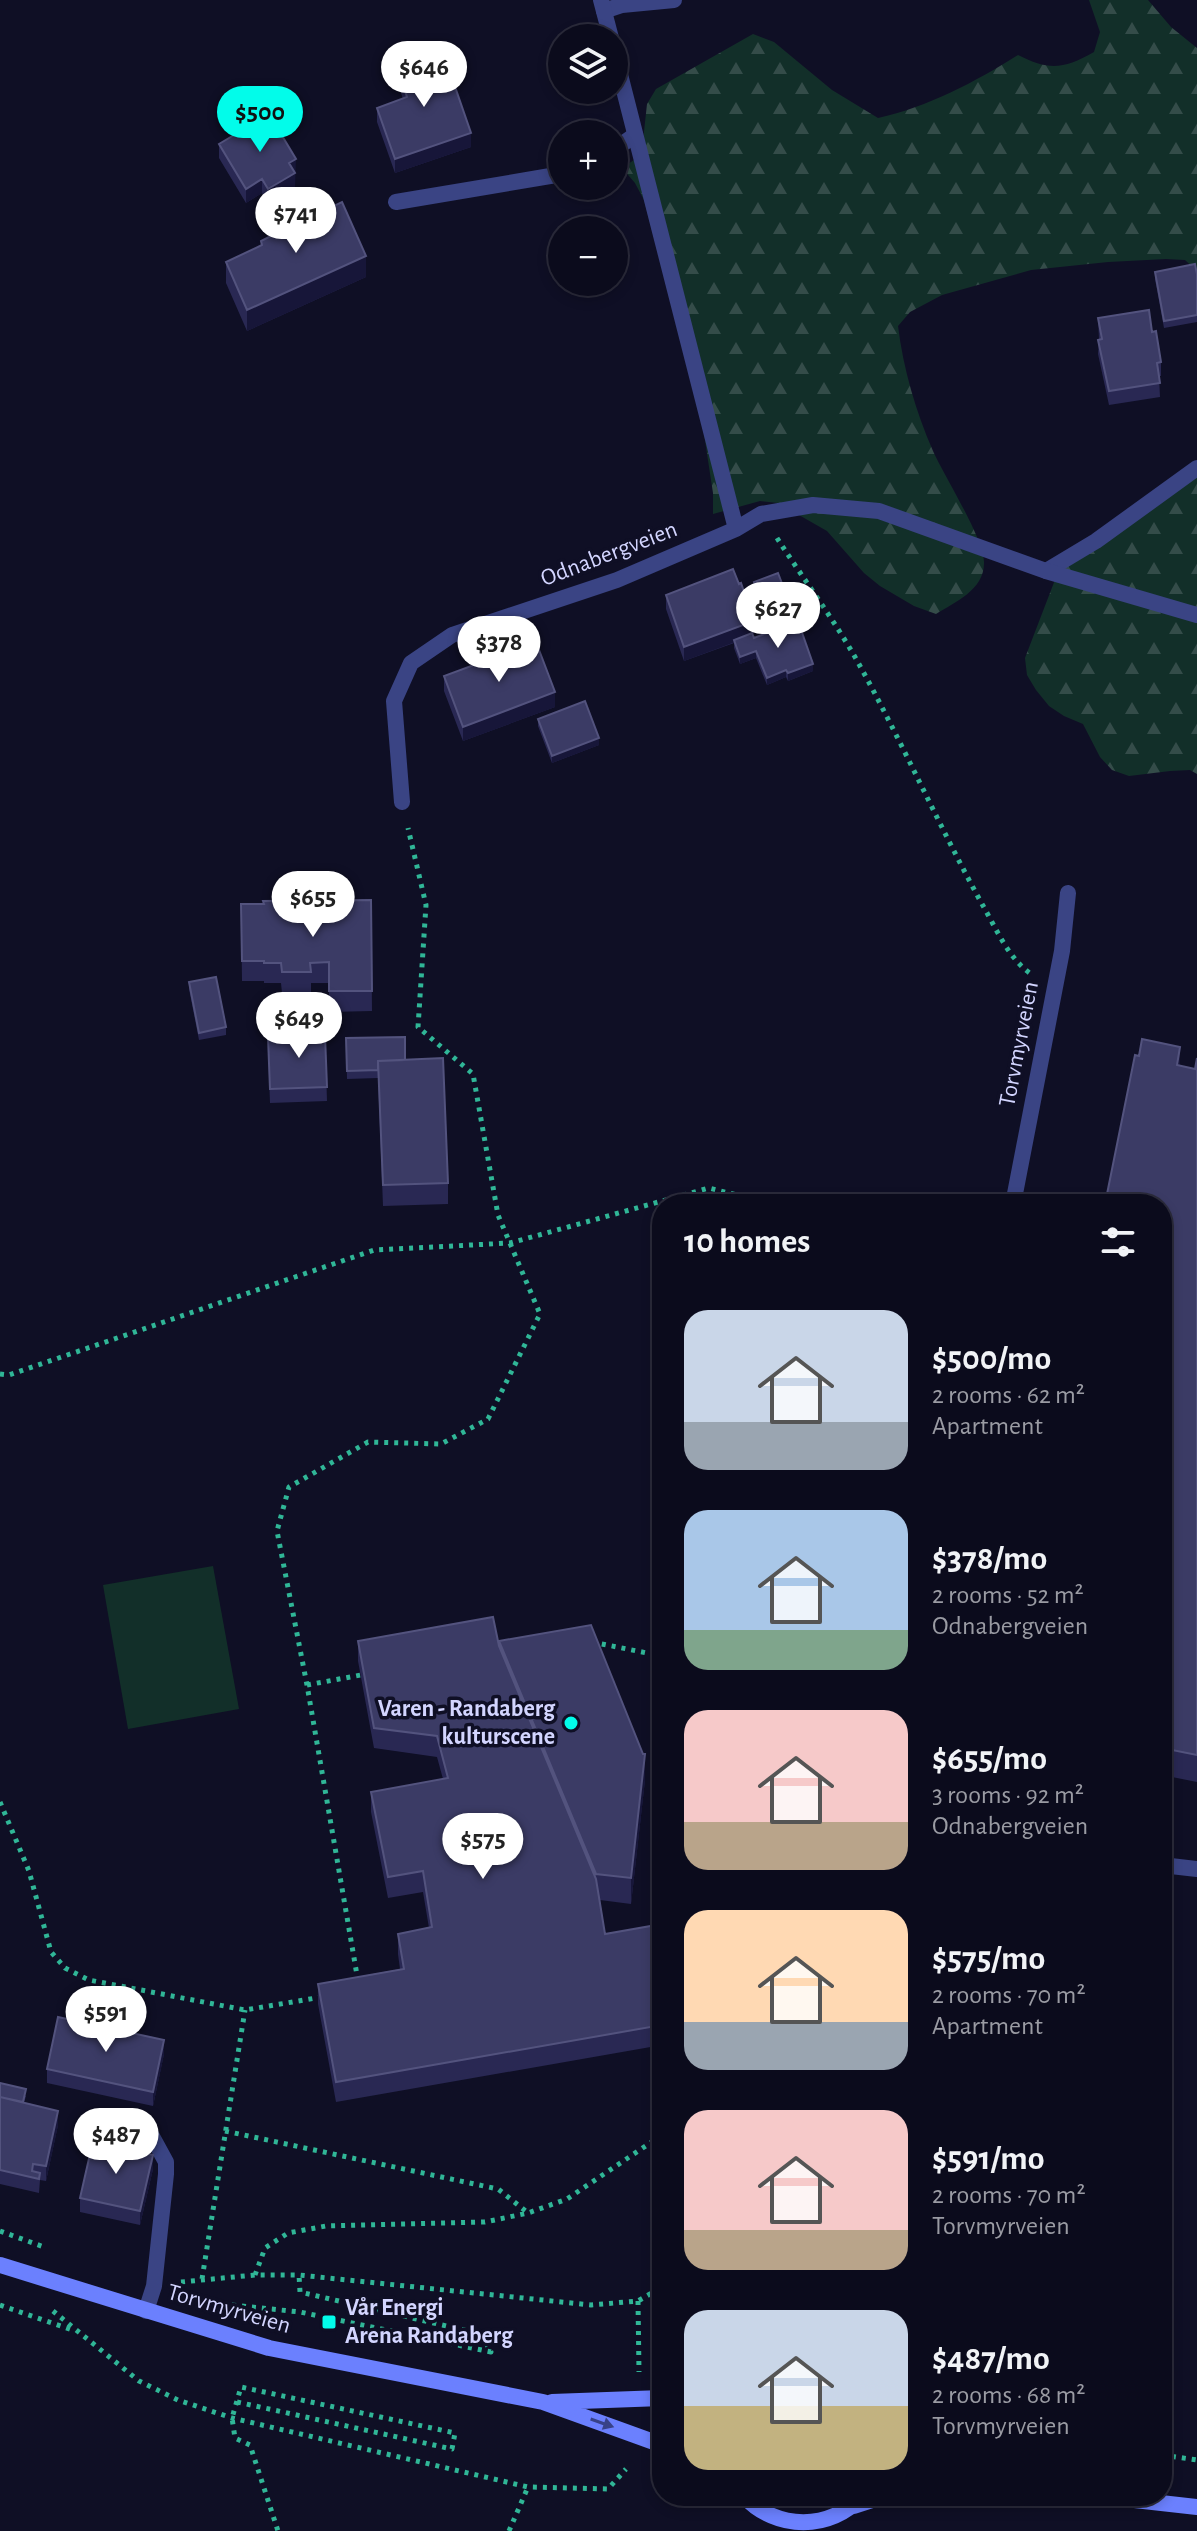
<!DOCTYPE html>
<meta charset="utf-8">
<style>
:root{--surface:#0b0b1c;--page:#191929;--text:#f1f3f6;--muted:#9a9ba3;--line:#2b2b3b;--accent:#02fcea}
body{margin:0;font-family:"Alegreya Sans",sans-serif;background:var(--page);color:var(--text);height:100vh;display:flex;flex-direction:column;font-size:30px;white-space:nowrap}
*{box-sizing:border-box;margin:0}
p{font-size:26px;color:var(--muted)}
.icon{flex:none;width:44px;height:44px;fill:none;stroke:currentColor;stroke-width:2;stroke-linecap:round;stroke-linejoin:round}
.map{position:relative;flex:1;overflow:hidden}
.sheet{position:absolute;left:652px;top:1194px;width:520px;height:1312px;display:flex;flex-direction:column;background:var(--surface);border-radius:32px;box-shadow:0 4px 12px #0003,0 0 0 2px var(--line)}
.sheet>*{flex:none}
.controls{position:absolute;left:548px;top:24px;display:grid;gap:16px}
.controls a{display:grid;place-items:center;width:80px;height:80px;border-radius:50%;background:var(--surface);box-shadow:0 4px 12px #0003,0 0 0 2px var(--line);font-size:40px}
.price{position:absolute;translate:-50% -68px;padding:0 18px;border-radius:28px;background:#fff;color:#222;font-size:26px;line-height:52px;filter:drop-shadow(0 2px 4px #0008)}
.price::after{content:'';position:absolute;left:50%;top:48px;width:24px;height:18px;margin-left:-12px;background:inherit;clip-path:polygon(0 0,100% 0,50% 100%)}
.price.selected{background:var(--accent);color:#111}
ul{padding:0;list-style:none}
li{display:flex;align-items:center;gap:24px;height:200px;padding:0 32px}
li span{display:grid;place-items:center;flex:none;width:224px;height:160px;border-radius:24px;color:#555}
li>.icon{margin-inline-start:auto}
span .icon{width:96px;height:96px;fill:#fffc;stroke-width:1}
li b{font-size:34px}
h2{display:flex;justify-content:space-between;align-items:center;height:96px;padding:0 32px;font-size:34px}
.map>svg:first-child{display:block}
.forest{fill:url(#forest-firs)}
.pitch{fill:#122f29}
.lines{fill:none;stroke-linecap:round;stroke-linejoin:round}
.path{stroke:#30b697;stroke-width:5;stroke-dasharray:4 6;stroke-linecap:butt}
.lane{stroke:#3a4484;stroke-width:16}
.street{stroke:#3a4484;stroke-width:16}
.secondary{stroke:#6b80fe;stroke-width:16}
.wall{fill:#292853}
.shaded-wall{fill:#171639}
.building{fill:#3b3b65;stroke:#53537e;stroke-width:2}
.oneway{fill:#384287}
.poi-dot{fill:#02fcea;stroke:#0f0f25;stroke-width:3}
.labels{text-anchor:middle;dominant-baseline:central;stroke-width:7;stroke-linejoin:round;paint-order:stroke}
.street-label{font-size:24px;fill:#d3d5ff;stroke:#0f0f25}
.poi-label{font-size:24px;font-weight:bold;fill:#d3d5ff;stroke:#0f0f25;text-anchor:end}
</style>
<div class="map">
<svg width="1197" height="2531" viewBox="0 0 1197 2531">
<defs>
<pattern id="forest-firs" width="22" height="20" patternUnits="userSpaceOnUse" patternTransform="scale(2)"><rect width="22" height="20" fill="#122f29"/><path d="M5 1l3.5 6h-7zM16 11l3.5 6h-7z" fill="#344c49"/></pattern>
</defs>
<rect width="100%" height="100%" fill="#0f0f25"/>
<path class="forest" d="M1089,0H1148L1171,27L1197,48V271L1185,260L1166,259L1108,262L1031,270L942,295L910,312L898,326C903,368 916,412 933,451C944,476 985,540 984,563C984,590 955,602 936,614L914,606L880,586L864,573L827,531L778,503L760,501L713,514V493L701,414L644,200L635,183L622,168L637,158L643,141L647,104L656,89L753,34L774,42L832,90L878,118C928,107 975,82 1018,55C1049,71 1064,69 1094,52L1100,32Z
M1197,474V774L1190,770L1170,771L1129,776L1112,770L1100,757L1083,724L1064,716L1049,706L1036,690L1027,675L1025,658L1058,572Z"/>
<path class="pitch" d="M213,1566L239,1709L128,1729L103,1585Z"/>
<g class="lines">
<path class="path" d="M777,538C804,580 836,622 860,666C903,744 939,826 982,904C996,928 1008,958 1031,974
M0,1374L9,1375L374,1250L510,1243L709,1188L772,1204
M592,1642L662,1656
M307,1685L366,1674
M0,1802L29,1871L51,1952L65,1968L89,1980L245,2010L322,1997
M358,1981L307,1685L277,1531L289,1487L368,1442L441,1444L488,1419L540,1314L498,1215L473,1074L418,1027L426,905L408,828
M225,2131L498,2189L528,2213
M0,2231L44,2247
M255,2275L265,2248L288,2233L326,2226L485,2222L528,2213L567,2199L653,2141L662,2132
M202,2279L245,2010
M181,2282L255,2275H299L591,2305L638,2301L662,2287
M638,2301L639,2372
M0,2305L75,2331
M232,2305L300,2312L491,2352L481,2334L300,2292L299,2275
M53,2311L139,2381L178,2400L232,2418L528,2487L608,2489L626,2469
M237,2402L452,2449L455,2433L241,2387L232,2418L235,2438L250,2445L278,2531
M1162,2455L1197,2460
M509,2531L528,2487"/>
<path class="lane" d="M604,11L622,5L674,0
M614,150L635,135
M396,202L562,174
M1046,571L1096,541L1197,468
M146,2311L154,2286L166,2174V2162L148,2129"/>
<path class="street" d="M601,0L611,38
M614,51L736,529
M402,802L394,701L411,663L452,635L617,580L736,529L761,514L813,505L879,511L1046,571L1197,615
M1013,1204L1062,951L1068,893
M1162,1865L1197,1869"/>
<path class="secondary" d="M0,2265L269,2348L543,2402L662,2445
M552,2402L662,2398
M744,2496C776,2531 831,2531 862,2496
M1099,2496L1197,2507
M854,2506L885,2496"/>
</g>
<path class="wall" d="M397,66L449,82L471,147L395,173L377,122V108L403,99L397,81Z
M219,144L296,173L295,174V187L268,203L262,193L246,203L219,158Z
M271,222L296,224L366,277L247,331L226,283V262L261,246V241L271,236Z
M1155,272L1197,274V322L1164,328L1155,279Z
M1098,318L1152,332L1161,362V376H1159L1160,397L1109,405L1098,354L1099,340Z
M754,582L796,622L813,671L788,681L786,677L767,685L756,658L740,664L734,648V643L684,661L666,609V595L754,635H753L754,638L771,631L754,589Z
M444,676L555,707L463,741L444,691Z
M538,719L599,745L552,763L538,726Z
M371,900L372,1011L329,1012V983H311V992L282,993L281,983H264V981H242L241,904Z
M189,982L226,1027V1035L199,1040L189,989Z
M323,1035H325L327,1101L270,1103L268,1051Z
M346,1038L405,1060L448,1183V1204L383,1206L378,1078L347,1079Z
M1197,1058V1782L1162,1775V1204L1180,1066L1195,1069Z
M358,1641L499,1646V1641L645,1780L631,1904L600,1900L605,1934L662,1924V2045L336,2102L318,2004V1984L400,1969L398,1954V1934L429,1928L423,1892L388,1898L371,1812V1792L443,1779L437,1757L374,1748L358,1661Z
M164,2054L153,2106L47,2083V2069Z
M0,2083L26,2096L24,2103L58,2125L46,2181L40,2180L39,2193L0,2184Z
M132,2142L131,2150L153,2169L140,2225L80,2212V2198L90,2154H88V2147Z"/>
<path class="shaded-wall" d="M471,133V147L395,173V159Z
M296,159L295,187L268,203V189L289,163Z
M262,179V193L246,203V189Z
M366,256V277L247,331V310Z
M754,621V635L684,661V647Z
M756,651V658L740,664V657Z
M813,664V671L788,681V673Z
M786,670V677L767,685V678Z
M555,692V707L463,741V727Z
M599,738V745L552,763V756Z
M1180,1047V1073L1177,1065Z
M645,1754V1780L631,1904V1878Z
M164,2040V2054L153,2106V2092Z
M58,2111V2125L46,2181V2166Z
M153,2155V2169L140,2225V2211Z"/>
<path class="building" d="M438,52L449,82L453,81L471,133L395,159L377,108L407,97L397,66Z
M269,114L296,159L289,163L295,173L268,189L262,179L246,189L219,144Z
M342,202L366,256L247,310L226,262L262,245L261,241L277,233L271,222L290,213L296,224Z
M1195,264L1197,274V315L1164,321L1155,272Z
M1149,310L1152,332L1156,331L1161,362L1157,363L1160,383L1109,391L1098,340L1102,339L1098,318Z
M733,569L739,584L741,583L754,621L684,647L666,595Z
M778,573L796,620L772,629L754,582Z
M798,621L813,664L788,673L786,670L767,678L756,651L740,657L734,640L752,633L754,638Z
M536,642L555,692L463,727L444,676Z
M585,701L599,738L552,756L538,719Z
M371,900L372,991H329V962L310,963L311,972H282L281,963H264V961H242L241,904H264L263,901Z
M216,977L226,1027L199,1033L189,982Z
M323,1025V1035H325L327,1087L270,1089L268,1037L301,1036V1026Z
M405,1037V1060L378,1061V1070L347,1071L346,1038Z
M1142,1039L1180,1047L1177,1065L1195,1069L1197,1058V1755L1162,1748V1204H1105L1135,1055L1139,1056Z
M443,1058L448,1183L383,1185L378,1061Z
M493,1617L499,1646L596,1879L605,1934L662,1924V2025L336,2082L318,1984L404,1969L398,1934L432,1927L423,1871L388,1877L371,1792L448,1778L437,1736L374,1728L358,1641Z
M591,1625L643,1754H645L631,1878L596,1874L499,1641Z
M58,2017L164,2040L153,2092L47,2069Z
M0,2083L26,2089L23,2102L0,2097Z
M0,2097L58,2111L46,2166L33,2164L32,2171L40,2173L39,2179L0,2170Z
M93,2126L132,2134L129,2149L93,2141L92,2148L88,2147Z
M93,2141L153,2155L140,2211L80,2198Z"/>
<defs><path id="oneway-solid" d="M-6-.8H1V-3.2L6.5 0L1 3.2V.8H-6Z" transform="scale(2)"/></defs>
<use class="oneway" href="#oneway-solid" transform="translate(602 2423) rotate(19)"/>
<g class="poi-dot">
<circle cx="571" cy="1723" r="8"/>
<rect x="321" y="2314" width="16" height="16" rx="4"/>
</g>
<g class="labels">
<g class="street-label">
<text transform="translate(609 554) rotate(-21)">Odnabergveien</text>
<text transform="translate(1019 1044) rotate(-79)">Torvmyrveien</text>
<text transform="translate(229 2309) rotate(16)">Torvmyrveien</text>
</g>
<g class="poi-label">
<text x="555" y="1709">Varen - Randaberg<tspan x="555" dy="28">kulturscene</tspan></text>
<text x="345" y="2308" text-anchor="start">Vår Energi<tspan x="345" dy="28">Arena Randaberg</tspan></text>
</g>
</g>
</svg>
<div class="controls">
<a><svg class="icon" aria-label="layers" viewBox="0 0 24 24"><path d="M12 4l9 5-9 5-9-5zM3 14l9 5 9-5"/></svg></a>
<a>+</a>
<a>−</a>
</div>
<b class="price" style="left:424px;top:109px">$646</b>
<b class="price selected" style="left:260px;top:154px">$500</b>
<b class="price" style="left:296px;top:255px">$741</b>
<b class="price" style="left:778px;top:650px">$627</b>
<b class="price" style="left:499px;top:684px">$378</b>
<b class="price" style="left:313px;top:939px">$655</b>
<b class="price" style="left:299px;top:1060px">$649</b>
<b class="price" style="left:483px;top:1881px">$575</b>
<b class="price" style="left:106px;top:2054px">$591</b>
<b class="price" style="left:116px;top:2176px">$487</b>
<section class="sheet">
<h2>10 homes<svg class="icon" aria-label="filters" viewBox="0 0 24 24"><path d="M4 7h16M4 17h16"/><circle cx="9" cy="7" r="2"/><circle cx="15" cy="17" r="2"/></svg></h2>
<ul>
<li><span style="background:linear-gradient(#c9d6e8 70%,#9aa5b1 0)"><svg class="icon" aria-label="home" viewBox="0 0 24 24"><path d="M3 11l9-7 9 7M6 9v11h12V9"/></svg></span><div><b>$500/mo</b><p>2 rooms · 62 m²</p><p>Apartment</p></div></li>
<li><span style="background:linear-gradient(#a9c7e8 75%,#7fa58c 0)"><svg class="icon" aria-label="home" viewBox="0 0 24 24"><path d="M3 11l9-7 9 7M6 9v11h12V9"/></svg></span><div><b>$378/mo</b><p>2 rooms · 52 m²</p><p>Odnabergveien</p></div></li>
<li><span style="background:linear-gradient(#f6c9c9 70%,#b9a48a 0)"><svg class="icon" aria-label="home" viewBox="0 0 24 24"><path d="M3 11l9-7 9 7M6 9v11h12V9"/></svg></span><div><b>$655/mo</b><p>3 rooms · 92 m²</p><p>Odnabergveien</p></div></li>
<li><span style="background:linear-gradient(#ffd9b3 70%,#9aa5b1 0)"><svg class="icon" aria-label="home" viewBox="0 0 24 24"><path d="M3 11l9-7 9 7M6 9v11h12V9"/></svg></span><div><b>$575/mo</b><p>2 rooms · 70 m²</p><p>Apartment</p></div></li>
<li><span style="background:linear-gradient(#f6c9c9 75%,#b9a48a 0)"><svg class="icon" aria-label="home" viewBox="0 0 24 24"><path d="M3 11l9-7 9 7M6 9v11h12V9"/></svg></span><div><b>$591/mo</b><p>2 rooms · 70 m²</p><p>Torvmyrveien</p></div></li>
<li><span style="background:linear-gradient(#c9d6e8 60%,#c2b280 0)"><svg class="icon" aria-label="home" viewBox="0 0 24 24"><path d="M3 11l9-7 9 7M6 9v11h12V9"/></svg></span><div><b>$487/mo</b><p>2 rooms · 68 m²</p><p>Torvmyrveien</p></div></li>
</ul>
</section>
</div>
